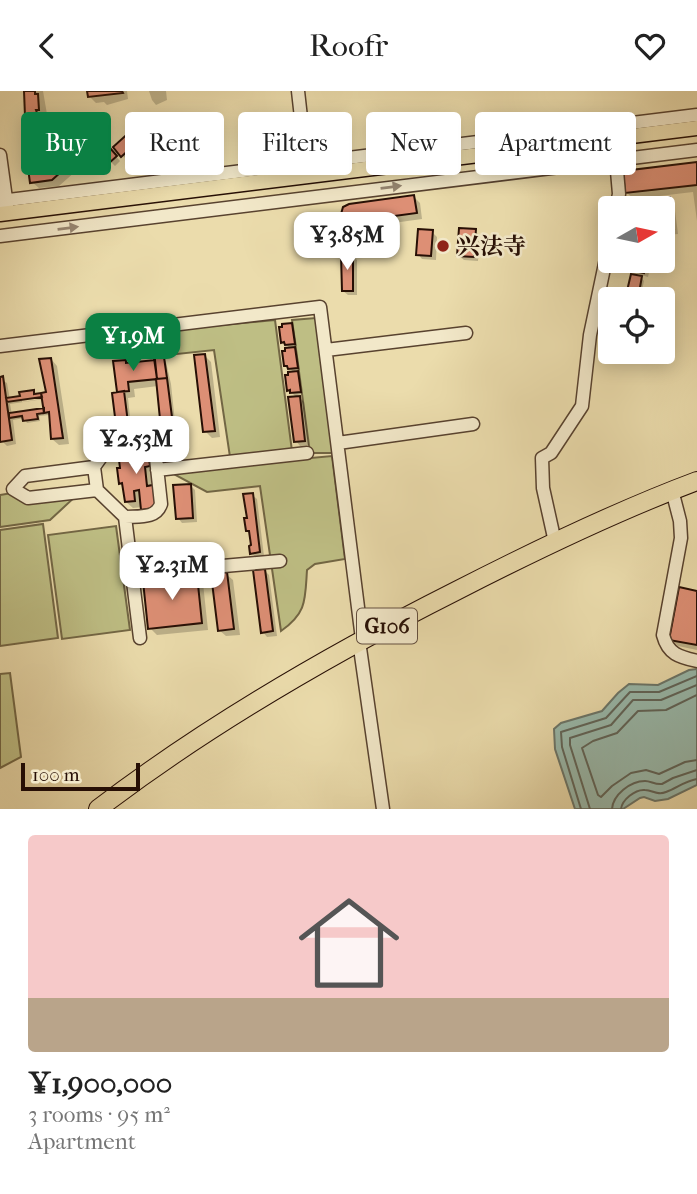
<!DOCTYPE html>
<meta charset="utf-8">
<style>
:root{--surface:#fff;--page:#f6f6f6;--text:#222;--muted:#767676;--line:#e0e0e0;--accent:#0b8043}
body{margin:0;font-family:"IM FELL French Canon","Noto Serif SC",serif;background:var(--page);color:var(--text);height:100vh;display:flex;flex-direction:column;font-size:26px;white-space:nowrap}
*{box-sizing:border-box;margin:0}
p{font-size:23px;color:var(--muted)}
.icon{flex:none;width:38px;height:38px;fill:none;stroke:currentColor;stroke-width:2;stroke-linecap:round;stroke-linejoin:round}
.map{position:relative;height:718px;overflow:hidden}
.drawer{display:flex;flex-direction:column;background:var(--surface);flex:1}
.drawer>*{flex:none}
.hud{position:absolute;left:21px;top:21px;width:656px;height:63px;display:flex;gap:14px}
.needle{width:46px;rotate:81deg}
.controls{position:absolute;left:598px;top:105px;display:grid;gap:14px}
.controls a{display:grid;place-items:center;width:77px;height:77px;border-radius:7px;background:var(--surface);box-shadow:0 4px 18px #0003;font-size:35px}
.scale{position:absolute;left:21px;bottom:18px;width:119px;box-sizing:border-box;padding-left:7px;border:4px solid #270f05;border-top:0;font-size:19px;line-height:24px;white-space:nowrap;color:#270f05;-webkit-text-stroke:5px #f2e8c9;paint-order:stroke}
.price{position:absolute;translate:-50% -60px;padding:0 16px;border-radius:14px;background:#fff;color:#222;font-size:23px;line-height:46px;filter:drop-shadow(0 2px 4px #0008)}
.price::after{content:'';position:absolute;left:50%;top:42px;width:21px;height:16px;margin-left:-10px;background:inherit;clip-path:polygon(0 0,100% 0,50% 100%)}
.price.selected{background:var(--accent);color:#fff}
ul{padding:0;list-style:none}
li{display:grid;align-content:center;gap:14px;height:371px;padding:0 28px}
li+li{border-top:2px solid var(--line)}
li span{display:grid;place-items:center;height:217px;border-radius:7px;color:#555}
li>.icon{margin-inline-start:auto}
span .icon{width:126px;height:126px;fill:#fffc;stroke-width:1}
li b{font-size:30px}
.tag{padding:0 24px;border-radius:7px;background:var(--surface);box-shadow:0 4px 18px #0003;font-size:24px;line-height:63px}
.tag.selected{background:var(--accent);color:#fff}
header{display:flex;justify-content:space-between;align-items:center;height:91px;padding:0 28px;background:var(--surface);font-size:32px;font-weight:600}
.map>svg:first-child{display:block}
.green{fill:#bebe84;stroke:#726644;stroke-width:2}
.water{fill:#99bbae;stroke:#6b766a;stroke-width:2}
.shadow{fill:#0003;fill-rule:evenodd}
.lines{fill:none;stroke-linecap:round;stroke-linejoin:round}
.shore{stroke:#60655a;stroke-width:2}
.building{fill:#dd8f75;stroke:#270f05;stroke-width:2}
.minor-casing{stroke:#58422f;stroke-width:15}
.major-casing{stroke:#270f05;stroke-width:17}
.highway-casing{stroke:#270f05;stroke-width:20}
.minor{stroke:#f2e8c9;stroke-width:12}
.major{stroke:#ebdcac;stroke-width:14}
.highway{stroke:#ebdcac;stroke-width:18}
.oneway{fill:#978671}
.poi-dot{fill:#8f2418;stroke:#f2e8c9;stroke-width:2.5}
.labels{text-anchor:middle;dominant-baseline:central;stroke-width:5;stroke-linejoin:round;paint-order:stroke}
.shield{fill:#f2e8c9;stroke:#645040;stroke-width:2}
.shield-label{font-size:21px;font-weight:bold;fill:#270f05}
.poi-label{font-size:23px;font-weight:bold;fill:#270f05;stroke:#f2e8c9;text-anchor:start}
</style>
<header><svg class="icon" aria-label="back" viewBox="0 0 24 24"><path d="M15 5l-7 7 7 7"/></svg>Roofr<svg class="icon" aria-label="heart" viewBox="0 0 24 24"><path d="M12 20l-8-8c-3-5 5-10 8-4 3-6 11-1 8 4z"/></svg></header>
<div class="map">
<svg width="697" height="718" viewBox="0 0 697 718">
<rect width="100%" height="100%" fill="#ebdcac"/>
<filter id="stains"><feTurbulence type="fractalNoise" baseFrequency=".00286" numOctaves="4"/><feColorMatrix values="0 0 0 0 .2 0 0 0 0 .09 0 0 0 0 .02 0 0 0 .5 -.17"/></filter>
<radialGradient id="worn" r=".72"><stop offset=".6" stop-color="#630" stop-opacity="0"/><stop offset="1" stop-color="#630" stop-opacity=".3"/></radialGradient>
<path class="green" d="M316,227L333,362H310L292,229Z
M275,229L292,360L230,366L214,259L149,266L147,241Z
M332,365L345,468L315,473L307,479C305,509 307,522 281,540L260,395L207,401L168,380Z
M12,402L77,404L50,429L0,436V404Z
M43,433L58,547L0,555V439Z
M116,435L130,539L62,548L48,444Z
M10,582L21,666L0,677V583Z"/>
<path class="water" d="M697,578V694L668,708L655,710L644,706L640,707L623,718H575L555,658L554,638L561,632L602,620L618,602L629,593L658,594L689,579Z"/>
<path class="shadow" d="M25,0H46H43L48,29L44,33L37,34L27,24Z
M89,0H127L128,8L107,14L104,11L96,12L90,6Z
M149,0H166L167,9L156,14L152,9Z
M147,36L174,66L169,71L162,64L157,69L143,55L127,69L115,56Z
M95,42L120,70L115,75L108,68L103,73L94,64L59,95L39,97L32,91L43,77L56,64Z
M697,73V130L693,101L634,108L627,102Z
M414,106L420,112L422,128L350,138L344,131Z
M669,108L674,112L678,143L667,144L663,140V117H660L659,109Z
M625,110L636,112L641,117H623Z
M475,140L480,145L478,170L464,169L459,165Z
M432,141L437,146L436,169L422,168L418,163Z
M352,165L357,169V204H348L343,200Z
M622,170L645,172L650,177L648,186L638,183L644,190L641,204L629,199L633,182L626,181L621,176Z
M291,234L294,237L297,255L293,256L297,260L300,279H295L300,285L302,303L297,304L304,311L309,354L300,355L296,350L297,307L289,299L295,282L286,275L291,258L283,251Z
M205,265L211,271L220,346L212,347L205,340Z
M51,268L57,275L69,353L59,354L52,348L49,324L39,325L40,330L27,332L24,327L13,329L16,353L7,355L2,350L0,333V288L7,292L10,309L33,301L37,304L22,307V311L47,307ZM44,308L46,322L43,319L12,324L10,313Z
M164,268L166,271L171,293L175,331L167,332L162,327L158,295L134,298L135,306L128,307L131,336L123,338L119,303L125,270L128,274Z
M147,353L153,360L156,381L151,382L152,396L149,425L143,416L133,417L126,411L124,396L120,392L128,362L137,370Z
M190,394L195,399L197,431L182,432L178,427Z
M252,404L257,408L264,465L256,466L251,462V443L248,439Z
M265,480L269,484L277,545L267,546L263,541Z
M226,483L233,489L240,544L226,545L219,539Z
M196,486L203,492L208,539L157,544L150,537Z
M697,502V559L678,555L671,548Z"/>
<g class="lines">
<path class="shore" d="M697,604L666,619L638,620L617,642L593,650L582,657L598,704L601,706L612,695L631,682L646,679L659,683L685,671L697,669
M581,718L562,656L561,641L606,627L630,601H659L697,585
M590,718L570,654V647L611,634L633,609H661L697,594
M612,718C613,704 630,690 645,690C651,690 655,694 662,693L673,687L697,679
M621,718C622,709 635,698 645,699C653,699 657,705 666,701C677,697 685,690 697,688"/>
</g>
<path class="building" d="M24,0H35V3H38L39,19H36L37,22L25,25Z
M87,0H122L123,2L88,6Z
M143,29L151,39L121,66L113,56Z
M143,29L171,61L163,68L156,60L151,66L137,50L143,45L135,36Z
M89,33L100,46L52,89L30,92L28,77L42,75Z
M89,33L117,65L109,72L102,64L97,70L83,54L89,49L81,40Z
M38,42L66,73L58,80L52,73L46,78L32,63L38,58L30,49Z
M697,71V94L625,102L623,80Z
M414,104L417,122L342,132L341,123L343,116L349,113Z
M670,106L674,138L663,140V117H658L657,107Z
M459,137L476,138L474,166L457,165Z
M418,138L433,139L431,165L416,164Z
M341,163H353V200H342Z
M620,170H646L644,182L619,177Z
M631,183L642,185L639,202L627,200Z
M292,232L295,253L285,254L284,251L281,252L279,236H282V233Z
M295,256L298,277L288,278L287,275H284L282,260H285V257Z
M205,263L215,340L203,341L194,264Z
M164,266L167,287L157,288L154,267Z
M51,267L63,347L51,348L49,321L44,322L41,302L46,301L39,268Z
M126,269V272L155,269L157,288L128,291L129,300L117,301L113,270Z
M298,280L301,301L290,302V299L287,300L285,284H288V281Z
M3,285L12,349L0,351V286Z
M167,287L172,326L160,328L156,288Z
M34,299V303L41,302L42,306L7,311L6,307L20,305L19,301Z
M124,300L128,332L116,334L112,302Z
M300,305L305,350L294,351L288,306Z
M44,317V322L37,323L38,328L23,330L22,325L9,327V322Z
M147,351L150,375L145,376L147,395L153,394L156,417L141,419L139,399L134,400L135,410L125,411L122,392L119,393L117,377H120L118,361L129,360L131,373H136L133,353Z
M191,393L193,427L176,428L173,394Z
M253,402L260,461L250,463L249,455L251,454L249,440H246L244,427H247L243,403Z
M265,478L273,540L261,542L253,479Z
M227,481L234,538L218,540L211,483Z
M197,484L202,532L148,538L143,490Z
M679,496L697,500V554L669,549Z"/>
<g class="lines">
<g class="minor-casing">
<path id="minor" d="M298,0L307,80
M615,57L619,103L616,117
M0,64L7,115
M0,110L697,24
M0,145L697,59
M0,255L320,216L362,548
M326,259L466,242
M338,352L473,333
M94,376L25,385L13,398L28,407L97,399L94,376L104,362L109,349L121,339L141,335L149,341L154,349L161,413C156,428 139,425 125,426L97,399
M157,379L307,362
M672,399L680,430L681,447L663,544C668,563 679,566 697,570
M125,426L140,547
M555,451L543,397L542,367L551,362L582,315L590,244L611,144
M132,483L280,470
M359,550L383,718"/>
</g>
<g class="major-casing">
<path id="major" d="M0,123L697,37"/>
</g>
<g class="highway-casing">
<path id="highway" d="M98,718C209,633 331,563 456,500C534,460 614,421 697,390"/>
</g>
<use href="#minor" class="minor"/>
<use href="#major" class="major"/>
<use href="#highway" class="highway"/>
</g>
<defs><path id="oneway-solid" d="M-6-.8H1V-3.2L6.5 0L1 3.2V.8H-6Z" transform="scale(1.75)"/></defs>
<g class="oneway">
<use href="#oneway-solid" transform="translate(391 96) rotate(-7)"/>
<use href="#oneway-solid" transform="translate(68 137) rotate(-7)"/>
</g>
<circle class="poi-dot" cx="443" cy="155" r="7"/>
<g class="labels">
<rect class="shield" x="357" y="517.5" width="60" height="35" rx="5"/>
<g class="shield-label">
<text x="387" y="535">G106</text>
</g>
<g class="poi-label">
<text x="457" y="155">兴法寺</text>
</g>
</g>
<rect width="100%" height="100%" filter="url(#stains)"/>
<rect width="100%" height="100%" fill="url(#worn)"/>
</svg>
<div class="controls">
<a><svg class="needle" viewBox="-14 -14 28 28"><path d="M0-13l5 13h-10z" fill="#e53935"/><path d="M0 13l5-13h-10z" fill="#767676"/></svg></a>
<a><svg class="icon" aria-label="locate" viewBox="0 0 24 24"><circle cx="12" cy="12" r="6"/><path d="M12 2v4M12 18v4M2 12h4M18 12h4"/></svg></a>
</div>
<div class="scale">100 m</div>
<b class="price" style="left:347px;top:181px">¥3.85M</b>
<b class="price selected" style="left:133px;top:282px">¥1.9M</b>
<b class="price" style="left:136px;top:385px">¥2.53M</b>
<b class="price" style="left:172px;top:511px">¥2.31M</b>
<div class="hud">
<a class="tag selected">Buy</a>
<a class="tag">Rent</a>
<a class="tag">Filters</a>
<a class="tag">New</a>
<a class="tag">Apartment</a>
</div>
</div>
<section class="drawer">
<ul>
<li><span style="background:linear-gradient(#f6c9c9 75%,#b9a48a 0)"><svg class="icon" aria-label="home" viewBox="0 0 24 24"><path d="M3 11l9-7 9 7M6 9v11h12V9"/></svg></span><div><b>¥1,900,000</b><p>3 rooms · 95 m²</p><p>Apartment</p></div></li>
</ul>
</section>
